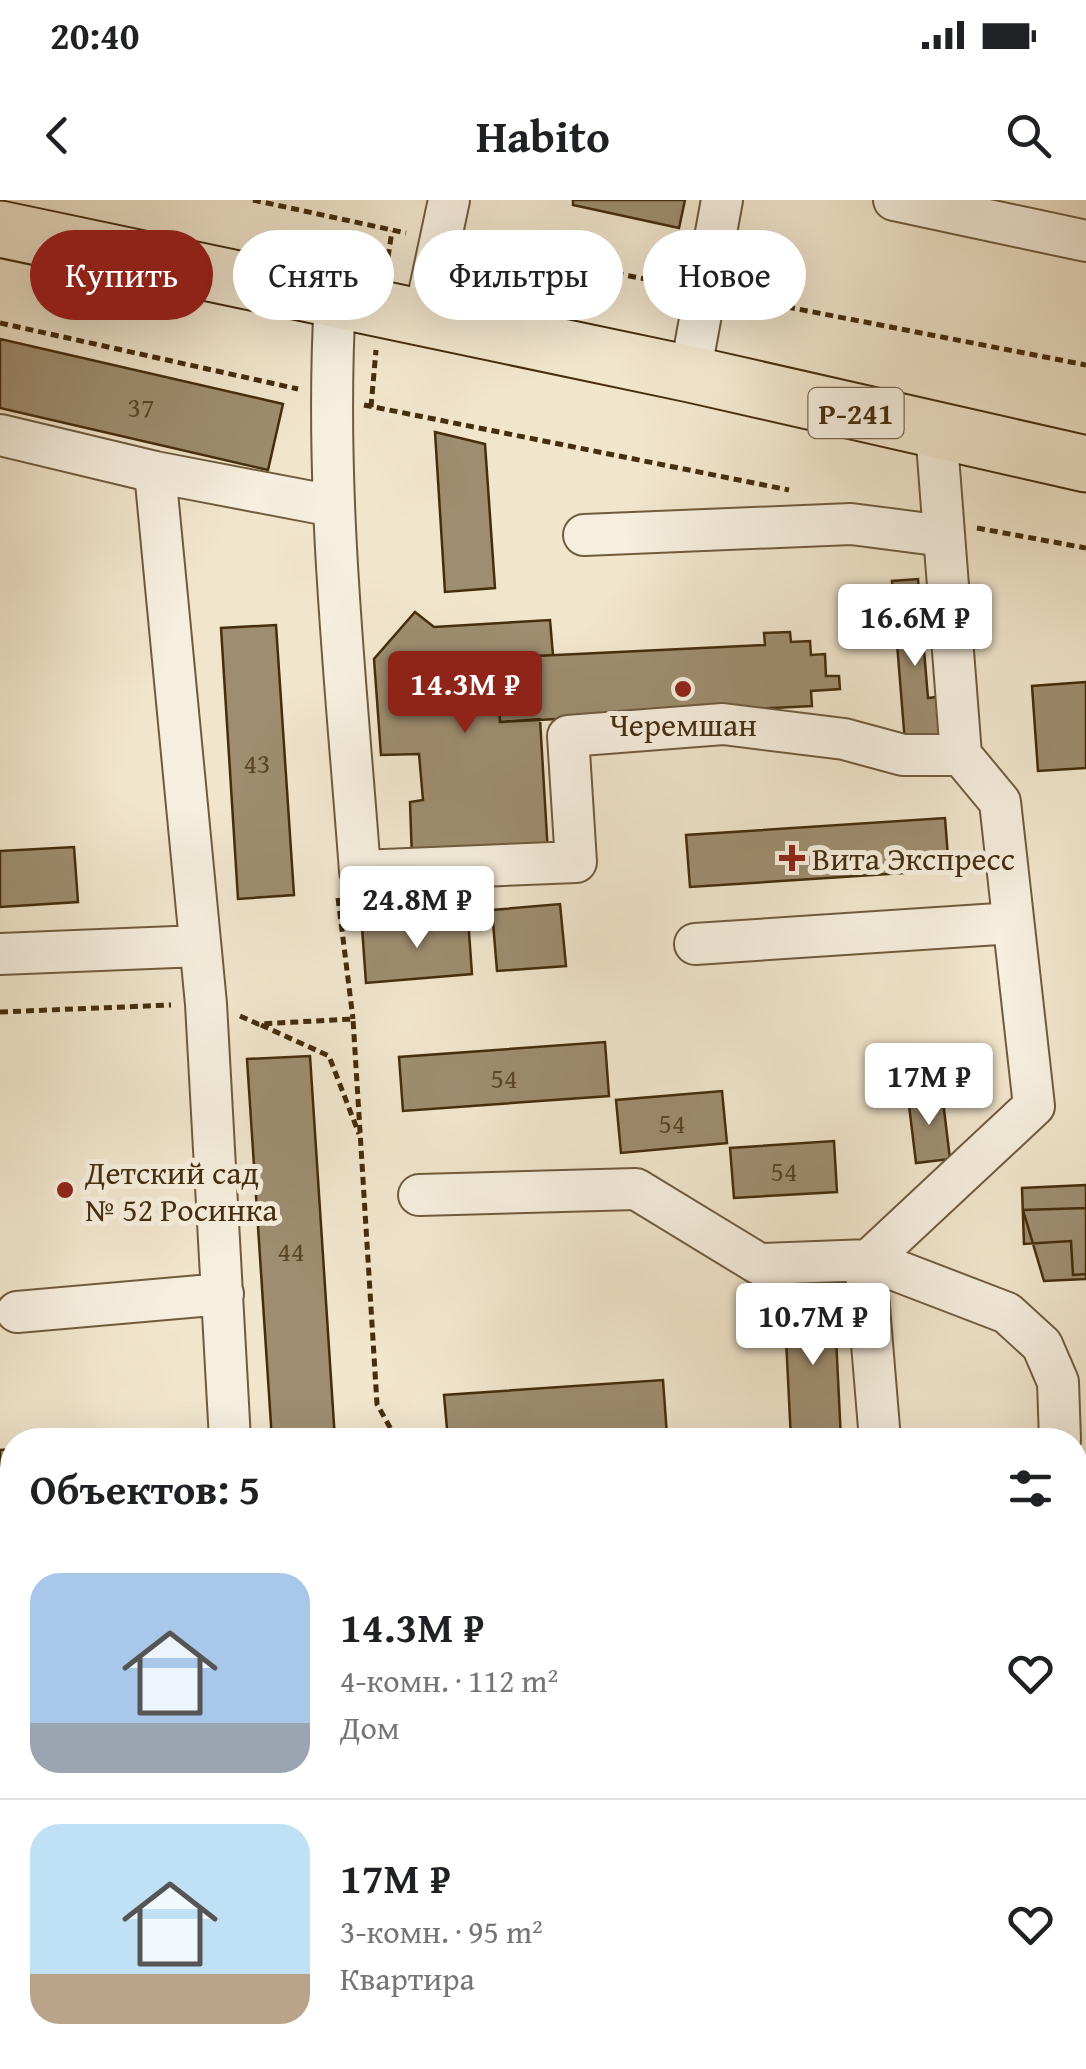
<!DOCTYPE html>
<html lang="ru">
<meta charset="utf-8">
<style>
:root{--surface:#fff;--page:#f2f2f2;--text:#202124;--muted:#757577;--line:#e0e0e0;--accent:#8f2418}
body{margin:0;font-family:"Gentium Book Plus",serif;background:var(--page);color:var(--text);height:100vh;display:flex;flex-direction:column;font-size:38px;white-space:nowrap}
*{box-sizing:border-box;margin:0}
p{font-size:32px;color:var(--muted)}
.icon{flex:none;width:55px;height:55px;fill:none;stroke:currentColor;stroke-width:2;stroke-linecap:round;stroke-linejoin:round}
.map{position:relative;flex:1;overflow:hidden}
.drawer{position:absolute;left:0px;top:1228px;width:1088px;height:642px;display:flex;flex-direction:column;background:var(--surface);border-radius:40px 40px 0 0;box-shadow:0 10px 40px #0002}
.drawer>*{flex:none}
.top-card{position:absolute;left:30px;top:30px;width:1028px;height:90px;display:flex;gap:20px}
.price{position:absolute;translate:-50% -85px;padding:0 22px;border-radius:10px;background:#fff;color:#222;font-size:32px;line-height:65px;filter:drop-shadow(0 2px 5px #0008)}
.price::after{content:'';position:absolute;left:50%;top:60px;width:30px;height:22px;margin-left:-15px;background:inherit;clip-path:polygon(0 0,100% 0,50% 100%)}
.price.current{background:var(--accent);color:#fff}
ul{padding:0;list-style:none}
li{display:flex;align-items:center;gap:30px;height:250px;padding:0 30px}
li+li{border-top:2px solid var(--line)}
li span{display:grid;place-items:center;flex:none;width:280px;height:200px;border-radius:30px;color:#555}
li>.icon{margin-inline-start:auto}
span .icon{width:120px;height:120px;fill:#fffc;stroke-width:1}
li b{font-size:42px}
h2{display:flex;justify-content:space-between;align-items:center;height:120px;padding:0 30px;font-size:42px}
.pill{padding:0 35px;border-radius:45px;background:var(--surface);box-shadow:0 10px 40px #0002;font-size:35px;line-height:90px}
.pill.current{background:var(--accent);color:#fff}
.status{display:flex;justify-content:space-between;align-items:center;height:70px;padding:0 50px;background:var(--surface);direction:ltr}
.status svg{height:28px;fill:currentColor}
header{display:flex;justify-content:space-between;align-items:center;height:130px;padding:0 30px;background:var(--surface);font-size:45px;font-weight:700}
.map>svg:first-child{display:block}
.building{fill:#9e8d70;stroke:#452d0d;stroke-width:2.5}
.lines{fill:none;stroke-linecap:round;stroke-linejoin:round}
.minor-casing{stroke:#705b3d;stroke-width:44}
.highway-casing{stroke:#452d0d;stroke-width:59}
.path{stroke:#452d0d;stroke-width:5;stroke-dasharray:8 5;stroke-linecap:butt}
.minor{stroke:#f6eede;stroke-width:40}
.highway{stroke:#f1e5cc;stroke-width:55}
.poi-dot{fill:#8f2418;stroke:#f6eede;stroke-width:4}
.labels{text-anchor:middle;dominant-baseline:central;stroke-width:10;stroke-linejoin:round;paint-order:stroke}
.number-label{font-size:28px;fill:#5b4526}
.shield{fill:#f6eede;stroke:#7a674c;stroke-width:2.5}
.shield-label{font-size:30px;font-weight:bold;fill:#452d0d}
.poi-label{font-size:32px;fill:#452d0d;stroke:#f6eede;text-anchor:start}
</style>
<div class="status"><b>20:40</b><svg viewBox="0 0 49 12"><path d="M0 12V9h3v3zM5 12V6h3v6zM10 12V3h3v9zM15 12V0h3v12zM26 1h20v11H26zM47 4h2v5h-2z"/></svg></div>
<header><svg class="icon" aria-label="back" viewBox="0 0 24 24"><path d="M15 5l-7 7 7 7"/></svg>Habito<svg class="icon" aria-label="search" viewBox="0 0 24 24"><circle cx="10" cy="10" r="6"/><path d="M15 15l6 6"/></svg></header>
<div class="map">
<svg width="1086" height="1869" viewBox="0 0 1086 1869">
<rect width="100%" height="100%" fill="#f1e5cc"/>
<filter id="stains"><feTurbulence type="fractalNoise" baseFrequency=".002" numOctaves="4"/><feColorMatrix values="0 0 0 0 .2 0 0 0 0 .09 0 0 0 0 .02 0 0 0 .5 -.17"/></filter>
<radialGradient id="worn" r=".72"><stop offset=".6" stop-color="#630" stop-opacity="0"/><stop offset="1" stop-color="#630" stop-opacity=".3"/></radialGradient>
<path class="building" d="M573,0H685L679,28L573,5Z
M0,139L283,204L268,270L0,208Z
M435,232L485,244L495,388L445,392Z
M918,379L928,498L944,496L948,539L905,543L892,381Z
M988,400L989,424L960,425L959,401Z
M415,412L434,427L550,420L553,455L536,456L529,469L498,482L500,522L540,519L548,654L412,659L410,602L423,600L419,554L381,555L374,459Z
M276,425L294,695L238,699L221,428Z
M790,432L791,442L810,441L811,455L825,454L826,476H839L840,489L811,491L812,506L500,522L498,482L529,469L536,456L765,445L764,433Z
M1086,482V568L1038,571L1032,486Z
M945,618L949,670L690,687L686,635Z
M74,647L78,702L0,707V651Z
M560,704L566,766L497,771L492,710Z
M468,718L472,774L366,783L362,727Z
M605,842L609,896L403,911L399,857Z
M310,856L335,1240H272L247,859Z
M722,891L727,943L621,953L616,900Z
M942,893L950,959L916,963L908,897Z
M834,941L837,992L734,998L730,948Z
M1086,985V1074L1073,1075L1071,1041L1024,1044L1022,988Z
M1086,1008V1079L1044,1081L1023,1010Z
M834,1096L841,1240H791L784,1098Z
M663,1180L667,1236L448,1240L444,1195Z
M12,1249V1311L0,1312V1250Z
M1086,1452V1501H1075V1453Z
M0,1598H12V1671H0Z
M1075,1771H1086V1836L1075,1837Z
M84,1858H155L156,1869H85Z
M197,1858H275V1865L198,1869Z
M309,1858H376L377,1869H310Z
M509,1858H557L558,1869H510Z
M911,1858H940V1869H911Z"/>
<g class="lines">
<g class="minor-casing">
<path id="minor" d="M894,0L1086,41
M335,99C324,290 346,481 360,671L576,662L568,536L723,524L844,539L903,555H961
M424,117L449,0
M690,174L722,0
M0,235L155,272L333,306
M155,272L206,804L230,1240
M584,335L851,324L944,336
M695,744L1013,723
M0,754L200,746
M419,995L636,989L759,1064L869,1060L1007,1113L1042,1145L1058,1182L1060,1240
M17,1112L223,1094
M880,1240L866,1071L869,1060L1034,906L1000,602L961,555L936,230
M0,1365L12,1364
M0,1551L12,1550
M1075,1733L1086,1732
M0,1775L12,1774
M36,1858L37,1869
M457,1858L458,1869
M857,1858L858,1869"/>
</g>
<g class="highway-casing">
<path id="highway" d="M0,29L690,174L1086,264"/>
</g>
<path class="path" d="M253,0L406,33
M475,46L671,84
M386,70L392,31
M736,97L1086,165
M0,123L298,189
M364,205L789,290
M371,207L376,150
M977,328L1086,348
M338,698L353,819
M0,812L171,805
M240,816L258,824L353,819L377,1204L397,1240
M261,825L329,856L359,934
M1075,1651H1086
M0,1721L12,1720"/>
<use href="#minor" class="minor"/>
<use href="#highway" class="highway"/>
</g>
<g class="poi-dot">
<circle cx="683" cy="489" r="10"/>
<path d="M787 643h10v10h10v10h-10v10h-10v-10h-10v-10h10z"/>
<circle cx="65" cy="990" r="10"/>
</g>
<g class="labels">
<g class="number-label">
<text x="141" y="206">37</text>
<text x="257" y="562">43</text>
<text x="504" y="877">54</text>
<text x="672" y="922">54</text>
<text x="784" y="970">54</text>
<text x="291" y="1050">44</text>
</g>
<rect class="shield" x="808.5" y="188" width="95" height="50" rx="8"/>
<g class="shield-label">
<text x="856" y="213">Р-241</text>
</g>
<g class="poi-label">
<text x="683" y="524" text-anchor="middle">Черемшан</text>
<text x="812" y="658">Вита Экспресс</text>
<text x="85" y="972">Детский сад<tspan x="85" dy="37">№ 52 Росинка</tspan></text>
</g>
</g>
<rect width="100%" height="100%" filter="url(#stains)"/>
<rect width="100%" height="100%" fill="url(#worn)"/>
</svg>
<b class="price" style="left:915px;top:469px">16.6M ₽</b>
<b class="price current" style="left:465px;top:536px">14.3M ₽</b>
<b class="price" style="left:417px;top:751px">24.8M ₽</b>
<b class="price" style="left:929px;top:928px">17M ₽</b>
<b class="price" style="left:813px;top:1168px">10.7M ₽</b>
<div class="top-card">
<a class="pill current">Купить</a>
<a class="pill">Снять</a>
<a class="pill">Фильтры</a>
<a class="pill">Новое</a>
</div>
<section class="drawer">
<h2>Объектов: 5<svg class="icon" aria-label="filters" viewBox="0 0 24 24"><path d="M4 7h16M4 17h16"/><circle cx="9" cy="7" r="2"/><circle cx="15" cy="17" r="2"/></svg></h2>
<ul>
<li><span style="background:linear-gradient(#a9c7e8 75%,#9aa5b1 0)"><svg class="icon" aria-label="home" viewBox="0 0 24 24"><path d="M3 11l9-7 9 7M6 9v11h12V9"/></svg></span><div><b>14.3M ₽</b><p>4-комн. · 112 m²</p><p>Дом</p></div><svg class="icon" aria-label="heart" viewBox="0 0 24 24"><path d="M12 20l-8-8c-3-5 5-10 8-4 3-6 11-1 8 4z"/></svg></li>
<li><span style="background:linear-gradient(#bfe0f5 75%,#b9a48a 0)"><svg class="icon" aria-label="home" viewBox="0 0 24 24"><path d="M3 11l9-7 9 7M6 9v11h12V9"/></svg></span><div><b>17M ₽</b><p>3-комн. · 95 m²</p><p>Квартира</p></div><svg class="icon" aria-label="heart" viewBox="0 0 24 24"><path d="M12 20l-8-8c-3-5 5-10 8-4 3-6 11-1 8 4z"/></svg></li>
</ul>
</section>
</div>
